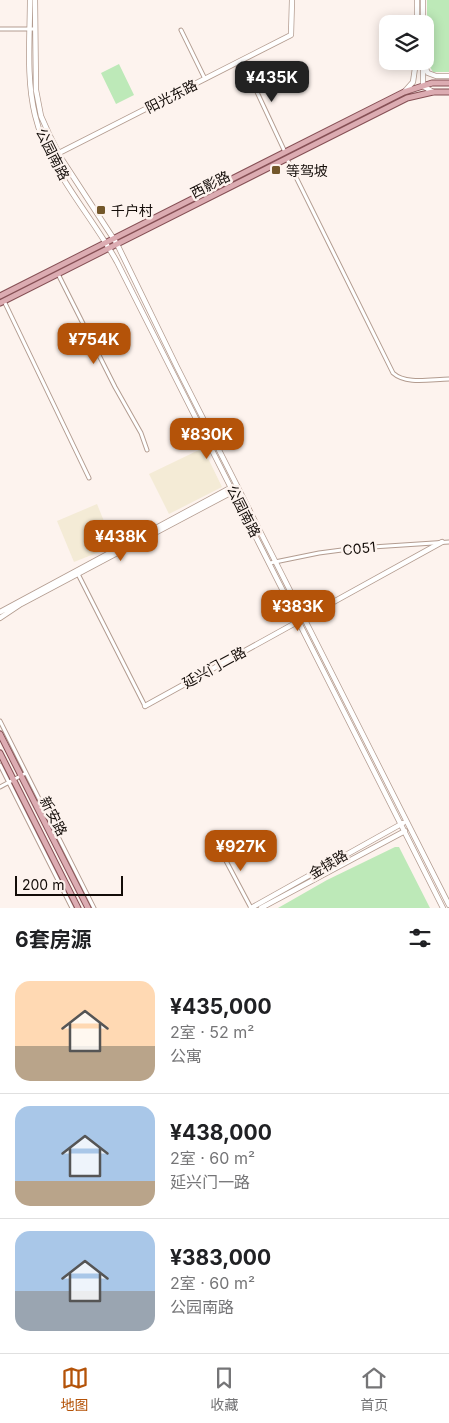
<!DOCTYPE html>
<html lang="zh">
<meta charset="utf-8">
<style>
:root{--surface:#fff;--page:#f2f2f2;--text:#202124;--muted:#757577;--line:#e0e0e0;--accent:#b45309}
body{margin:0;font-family:Inter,"Noto Sans SC",sans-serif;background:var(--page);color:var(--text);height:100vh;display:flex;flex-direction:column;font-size:19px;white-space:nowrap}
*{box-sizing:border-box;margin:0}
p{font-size:16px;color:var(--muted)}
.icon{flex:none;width:28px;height:28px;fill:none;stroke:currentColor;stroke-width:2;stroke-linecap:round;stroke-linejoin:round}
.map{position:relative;height:908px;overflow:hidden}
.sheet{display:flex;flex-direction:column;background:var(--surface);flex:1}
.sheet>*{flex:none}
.fabs{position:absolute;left:379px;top:15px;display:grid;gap:10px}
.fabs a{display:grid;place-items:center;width:55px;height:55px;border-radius:10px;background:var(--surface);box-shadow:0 2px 12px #0003;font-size:25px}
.scale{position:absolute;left:15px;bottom:12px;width:108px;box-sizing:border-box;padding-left:5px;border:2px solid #130c08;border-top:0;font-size:14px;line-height:18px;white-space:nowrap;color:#130c08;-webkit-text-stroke:4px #fdf3ee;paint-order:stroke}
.price{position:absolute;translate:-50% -42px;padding:0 11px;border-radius:10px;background:var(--accent);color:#fff;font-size:16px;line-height:32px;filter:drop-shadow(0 1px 2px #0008)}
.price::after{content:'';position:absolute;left:50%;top:30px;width:15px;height:11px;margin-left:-8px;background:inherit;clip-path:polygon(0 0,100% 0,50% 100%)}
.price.selected{background:#222;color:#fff}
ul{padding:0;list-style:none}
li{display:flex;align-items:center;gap:15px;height:125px;padding:0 15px}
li+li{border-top:1px solid var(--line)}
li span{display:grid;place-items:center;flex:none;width:140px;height:100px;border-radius:15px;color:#555}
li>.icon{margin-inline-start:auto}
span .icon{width:60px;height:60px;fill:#fffc;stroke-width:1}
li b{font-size:21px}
h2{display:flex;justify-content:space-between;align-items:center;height:60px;padding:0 15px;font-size:21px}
.tabs{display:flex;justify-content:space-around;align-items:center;height:70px;border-top:1px solid var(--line);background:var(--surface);font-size:14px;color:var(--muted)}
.tabs a{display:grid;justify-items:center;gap:2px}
.tabs .selected{color:var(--accent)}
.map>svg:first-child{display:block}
.education{fill:#f4ebd6}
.green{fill:#bde9b8}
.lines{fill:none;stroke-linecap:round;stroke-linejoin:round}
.street-casing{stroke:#b39c90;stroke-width:5}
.secondary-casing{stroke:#b39c90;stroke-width:6}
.primary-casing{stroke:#865055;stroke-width:7}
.street{stroke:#fff;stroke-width:3}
.secondary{stroke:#fff;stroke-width:4.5}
.primary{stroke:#dcacb2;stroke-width:5}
.poi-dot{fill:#73572a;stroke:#fdf3ee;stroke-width:2}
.labels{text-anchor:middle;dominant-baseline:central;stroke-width:5;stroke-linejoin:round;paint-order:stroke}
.street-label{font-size:14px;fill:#130c08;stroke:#fdf3ee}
.poi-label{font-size:14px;fill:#130c08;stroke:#fdf3ee;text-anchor:start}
</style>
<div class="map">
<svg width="449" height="908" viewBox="0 0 449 908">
<rect width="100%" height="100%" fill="#fdf3ee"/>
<path class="education" d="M203,448L222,487L169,514L149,474Z
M97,504L114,546L74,562L57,521Z"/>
<path class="green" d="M427,0H449V72H433L427,62Z
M119,64L134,95L116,104L101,73Z
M395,847H399L430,908H278L327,880Z"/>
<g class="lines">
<g class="street-casing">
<path id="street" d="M0,29H35
M181,30L205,79
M242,60L285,152
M287,159L393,373C406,385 432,379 449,379
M58,274L115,387L141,433L147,450
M4,301L89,478
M270,563L319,553L357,548L449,542
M78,574L145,706
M0,721L94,908
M0,765L72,908
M0,787L26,773
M217,840V851L225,859L251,908"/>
</g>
<g class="secondary-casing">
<path id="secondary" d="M30,0C30,38 26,78 35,115C48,170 91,214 117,262L443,908
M35,0L36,90L41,116L49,134L61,158L117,244L177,367L449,905
M417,24V0
M423,24V0
M423,61V86L433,92
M424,65L428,73L436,76H449
M405,91L413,82L416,61
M57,154L291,35L292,0
M0,612L232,487
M0,618L21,604L234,491
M145,706L442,542
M251,908L403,823
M261,908L405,831"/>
</g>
<g class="primary-casing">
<path id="primary" d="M0,296L404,92L432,83H449
M0,303L407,98L433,92H449
M0,734L88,908
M0,753L78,908"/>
</g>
<use href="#street" class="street"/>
<use href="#secondary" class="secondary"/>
<use href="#primary" class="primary"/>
</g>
<g class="poi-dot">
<rect x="271" y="165" width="10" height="10" rx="2.5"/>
<rect x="96" y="205" width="10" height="10" rx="2.5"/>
</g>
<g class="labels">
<g class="street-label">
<text transform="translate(171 96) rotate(-27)">阳光东路</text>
<text transform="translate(53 154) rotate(63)">公园南路</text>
<text transform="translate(210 184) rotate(-27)">西影路</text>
<text transform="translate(244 511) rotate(63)">公园南路</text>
<text transform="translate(359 548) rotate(-6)">C051</text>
<text transform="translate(214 667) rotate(-29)">延兴门二路</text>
<text transform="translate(54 816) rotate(63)">新安路</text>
<text transform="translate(328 864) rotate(-31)">金犊路</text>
</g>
<g class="poi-label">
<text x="286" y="170">等驾坡</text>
<text x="111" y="210">千户村</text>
</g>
</g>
</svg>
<div class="fabs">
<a><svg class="icon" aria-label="layers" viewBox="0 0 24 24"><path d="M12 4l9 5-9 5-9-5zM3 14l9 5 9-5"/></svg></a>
</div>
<div class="scale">200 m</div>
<b class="price selected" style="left:272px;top:103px">¥435K</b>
<b class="price" style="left:94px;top:365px">¥754K</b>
<b class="price" style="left:207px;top:460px">¥830K</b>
<b class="price" style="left:121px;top:562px">¥438K</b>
<b class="price" style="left:298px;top:632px">¥383K</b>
<b class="price" style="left:241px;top:872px">¥927K</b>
</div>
<section class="sheet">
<h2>6套房源<svg class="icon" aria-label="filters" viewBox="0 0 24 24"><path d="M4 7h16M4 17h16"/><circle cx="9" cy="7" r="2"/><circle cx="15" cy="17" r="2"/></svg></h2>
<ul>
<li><span style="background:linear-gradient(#ffd9b3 65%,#b9a48a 0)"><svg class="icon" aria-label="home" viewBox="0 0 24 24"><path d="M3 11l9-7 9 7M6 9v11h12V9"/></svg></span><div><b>¥435,000</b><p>2室 · 52 m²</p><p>公寓</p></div></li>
<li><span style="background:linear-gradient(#a9c7e8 75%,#b9a48a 0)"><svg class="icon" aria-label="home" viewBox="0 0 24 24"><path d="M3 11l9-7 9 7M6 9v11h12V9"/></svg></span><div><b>¥438,000</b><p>2室 · 60 m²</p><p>延兴门一路</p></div></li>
<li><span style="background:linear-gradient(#a9c7e8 60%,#9aa5b1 0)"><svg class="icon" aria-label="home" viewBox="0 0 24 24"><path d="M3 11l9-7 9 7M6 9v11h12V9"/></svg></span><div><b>¥383,000</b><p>2室 · 60 m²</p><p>公园南路</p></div></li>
</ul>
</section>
<nav class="tabs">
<a class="selected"><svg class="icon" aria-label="map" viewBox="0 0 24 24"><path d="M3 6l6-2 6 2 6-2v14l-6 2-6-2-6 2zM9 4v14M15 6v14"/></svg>地图</a>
<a><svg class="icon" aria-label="saved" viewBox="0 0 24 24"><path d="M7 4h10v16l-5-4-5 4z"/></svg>收藏</a>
<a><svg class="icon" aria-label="home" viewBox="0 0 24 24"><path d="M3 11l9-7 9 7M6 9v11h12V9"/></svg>首页</a>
</nav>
